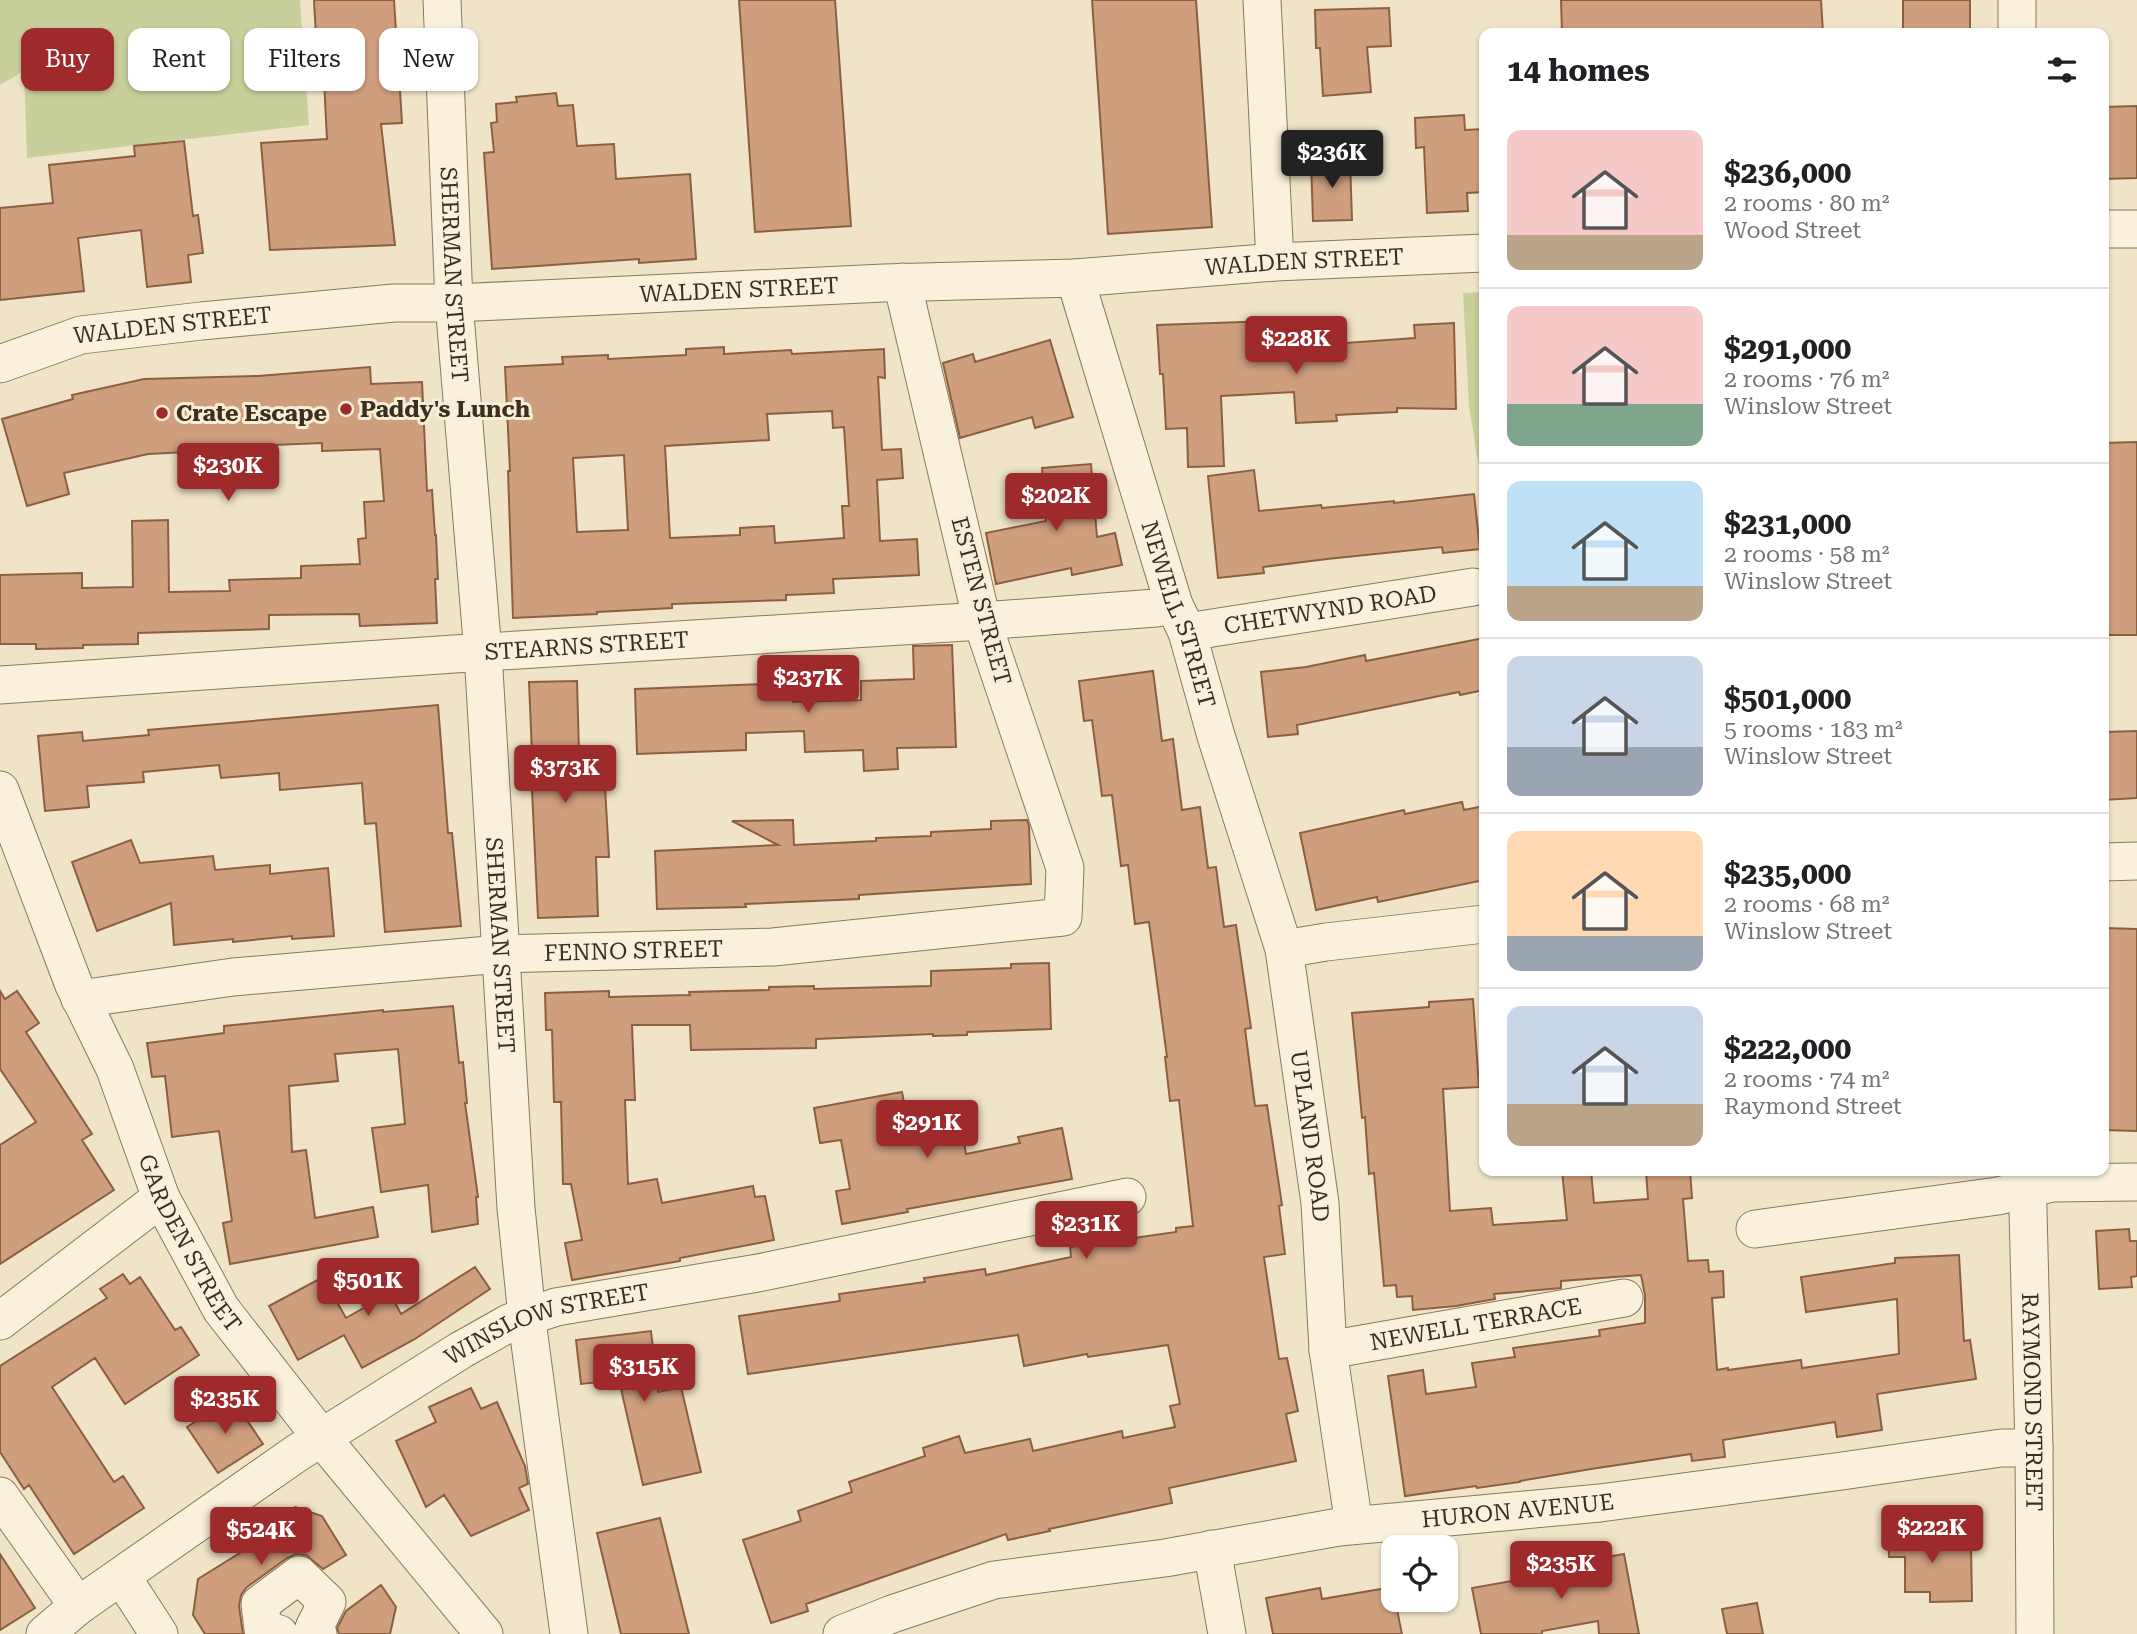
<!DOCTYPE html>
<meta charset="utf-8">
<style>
:root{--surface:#fff;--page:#f6f6f6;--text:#202124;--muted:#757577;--line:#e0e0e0;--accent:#9e2a2b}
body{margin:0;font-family:"Roboto Serif",serif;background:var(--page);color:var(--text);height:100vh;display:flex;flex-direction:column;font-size:26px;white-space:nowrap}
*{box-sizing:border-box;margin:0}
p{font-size:23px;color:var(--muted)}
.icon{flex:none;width:38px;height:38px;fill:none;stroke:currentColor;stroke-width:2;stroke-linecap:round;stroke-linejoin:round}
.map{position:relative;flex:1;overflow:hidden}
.side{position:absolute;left:1479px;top:28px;width:630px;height:1148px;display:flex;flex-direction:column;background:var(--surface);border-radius:14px;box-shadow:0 2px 5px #0004}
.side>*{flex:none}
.banner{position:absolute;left:21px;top:28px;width:665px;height:63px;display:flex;gap:14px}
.tools{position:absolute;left:1381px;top:1535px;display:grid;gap:14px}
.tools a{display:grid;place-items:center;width:77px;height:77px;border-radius:14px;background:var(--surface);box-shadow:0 2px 5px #0004;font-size:35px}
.price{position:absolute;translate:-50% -60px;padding:0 16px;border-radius:7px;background:var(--accent);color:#fff;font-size:23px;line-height:46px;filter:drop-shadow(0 2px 4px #0008)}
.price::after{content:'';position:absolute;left:50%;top:42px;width:21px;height:16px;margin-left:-10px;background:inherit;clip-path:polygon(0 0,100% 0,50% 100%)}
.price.on{background:#222;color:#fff}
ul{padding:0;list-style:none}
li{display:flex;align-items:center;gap:21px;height:175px;padding:0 28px}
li+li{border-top:2px solid var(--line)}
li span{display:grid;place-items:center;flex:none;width:196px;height:140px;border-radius:14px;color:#555}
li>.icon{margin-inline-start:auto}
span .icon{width:84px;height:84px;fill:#fffc;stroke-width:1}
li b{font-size:30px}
h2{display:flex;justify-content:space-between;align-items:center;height:84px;padding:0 28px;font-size:30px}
.chip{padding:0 24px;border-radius:14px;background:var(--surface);box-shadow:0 2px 5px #0004;font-size:24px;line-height:63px}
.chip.on{background:var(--accent);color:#fff}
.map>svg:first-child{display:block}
.green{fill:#c9cf9b}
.building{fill:#cf9f7d;stroke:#8d5f41;stroke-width:2;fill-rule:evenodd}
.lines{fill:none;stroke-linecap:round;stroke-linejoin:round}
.minor-casing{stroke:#8d765c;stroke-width:39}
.minor{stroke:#faf1dc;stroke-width:37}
.poi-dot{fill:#9e2a2b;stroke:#f7eed8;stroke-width:2.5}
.labels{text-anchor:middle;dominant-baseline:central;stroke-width:6;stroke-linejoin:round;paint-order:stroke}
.street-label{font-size:23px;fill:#3d2e20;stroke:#f7eed8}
.poi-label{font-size:23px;font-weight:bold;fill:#3d2e20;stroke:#f7eed8;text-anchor:start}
</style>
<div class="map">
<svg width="2137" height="1634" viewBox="0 0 2137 1634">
<rect width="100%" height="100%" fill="#f0e4c8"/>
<path class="green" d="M0,0H300L309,125L27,158L24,71L0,85Z
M1484,292V498L1469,406L1463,293Z"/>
<path class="building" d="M314,0H394L396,32L400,31L403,75H399L402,123L381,124L395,245L270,250L261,143L327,139L324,80L313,81L310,37H316Z
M739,0H835L851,226L755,232Z
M1092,0H1196L1212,227L1108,234Z
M1561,0H1821L1823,33H1562Z
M1903,0H1970V33H1903Z
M1389,8L1391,46L1367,47L1371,92L1323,96L1320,48H1316L1315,10Z
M556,93L558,106L573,105L577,146L614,144L616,179L690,174L696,259L639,263V259L492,269L484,153L494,152L491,123L497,122L496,104L517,102L516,97Z
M2137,106V178L2104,179V107Z
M1464,115L1465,130L1484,129V192L1467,193L1468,211L1427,213L1424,147L1416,148L1415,118Z
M184,141L193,216L198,215L203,253L188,255L191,282L147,287L141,230L78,238L84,291L0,300V208L53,203L49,165L135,156L134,146Z
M1350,160L1352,220L1313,221L1311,161Z
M1271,321L1272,344L1332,340V344L1415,338L1414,325L1454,323L1456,409L1397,408V412L1336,415L1337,421L1296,423L1294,392L1221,396L1224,466L1188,467L1187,428L1166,429L1163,374H1160L1157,325Z
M1050,340L1073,417L1035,428L1032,417L960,438L943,363L973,354L975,362Z
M724,347V354L791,350L792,354L884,349L885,378L878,377L882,450L901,449L903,478L877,480L880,541L917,539L919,575L833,579L834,593L786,595V600L672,604V608L597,612V614L513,618L508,471H510L505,367L563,364L562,357L608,355V359L686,355V349ZM832,411L833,428L844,427L849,506H842L844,538L775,543L774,526L740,528V535L670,538L665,446L769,440L767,414ZM624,455L628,530L577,532L573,458Z
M370,367L371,384L422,382L427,491L432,490L435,535H436L438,579H435L437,623L360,626L359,614L269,615V629L138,633V644L83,645V648L36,649V644H0V575L82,573V588L133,587L132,521L168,520L169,592L230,591L229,580L301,578V566L360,564L358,539L366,538L364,502L384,501L380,449L322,451V443L245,446V457L209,459L208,451L148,454L64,473L69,494L27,506L2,419L73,399L72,395L144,379L258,376Z
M2137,442V635H2104V443Z
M1091,464L1097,537L1115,533L1122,565L1072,575L1071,568L996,584L986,533L1046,521L1042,468Z
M1254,470L1259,511L1321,505L1322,508L1394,501V503L1474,494L1480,549L1443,553L1442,547L1327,559L1263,567L1264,573L1218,578L1208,476Z
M1484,638V690L1460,695L1459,692L1297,725L1298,734L1268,737L1261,672L1306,667L1365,655L1366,661Z
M952,645L956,747L897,748L898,769L864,771L863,750L805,752L804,731L746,733V750L637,754L635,689L793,683V702L861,700V681L914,679L913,646Z
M1153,671L1162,741L1173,739L1182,810L1200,807L1208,868L1216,867L1224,927L1236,925L1251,1028L1245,1029L1255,1106L1267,1105L1282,1205L1279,1206L1285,1254L1264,1257L1279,1359L1287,1358L1298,1411L1286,1414L1296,1461L1169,1488L1172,1503L1049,1529L1050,1531L1008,1540L1006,1534L806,1604L808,1611L771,1623L743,1540L801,1521L798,1511L852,1492L849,1482L925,1456L923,1448L959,1436L965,1453L1030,1439L1033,1451L1122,1431L1123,1438L1175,1427L1170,1406L1180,1404L1168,1345L1088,1357L1087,1354L1024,1366L1018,1335L748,1374L739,1316L840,1301L839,1294L925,1282L924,1278L985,1269L986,1275L1071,1257L1070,1247L1176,1232V1228L1193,1226L1179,1100L1170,1101L1165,1057H1167L1149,922L1135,924L1128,865L1121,866L1112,795L1102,796L1092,720L1084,721L1079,681Z
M577,681L579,753L603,752L609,857H596L598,916L538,918L532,790H530L529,754H532L529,682Z
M438,705L448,833H452L461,926L385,932L376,823L365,824L362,783L280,790L279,773L221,778L219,765L143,772L144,782L87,786L89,807L45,811L38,736L82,732L83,741L149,735L148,730Z
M2137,731V798L2104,800V732Z
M1462,802L1464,810L1484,806V880L1378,902L1377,897L1316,910L1300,833L1404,810L1405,814Z
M793,820L794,845L876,841V838L931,836V832L991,829V821L1027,820L1029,826L1031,884L859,895V899L745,904L746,907L657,909L655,851L778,845L732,821Z
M131,840L140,863L213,856L215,870L270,865V874L328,868L334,936L292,939V936L233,942V939L174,945L171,903L97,931L72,862Z
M2104,928L2137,929V1131L2104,1130Z
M1049,963L1051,1029L967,1032V1035L933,1036V1034L816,1039V1048L691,1050L690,1025H632L635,1100H625L628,1184L657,1179L662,1203L753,1186L755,1197L765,1196L774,1240L680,1258V1261L572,1280L565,1243L582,1240L571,1184H563L561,1102H554L552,1030H546L545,993L609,991V997L690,995L689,992L769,990V987L814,986V989L931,986V971L1011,968V964Z
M0,991L5,999L17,991L39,1023L26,1032L92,1134L82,1140L114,1190L0,1264V1145L36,1122L0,1069Z
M1473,999L1479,1087L1443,1089L1450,1211L1491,1208L1493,1225L1567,1220L1562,1171H1591L1594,1203L1648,1199L1646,1171H1690L1692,1198L1683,1199L1688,1261L1708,1260L1709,1272L1723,1271L1724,1297L1712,1298L1717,1370L1728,1368V1370L1801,1360L1802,1368L1899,1354L1897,1299L1806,1312L1801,1277L1895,1263V1258L1959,1255L1964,1341L1970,1340L1976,1379L1877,1394L1882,1430L1837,1437L1835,1422L1723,1440L1725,1457L1692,1461L1691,1454L1591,1469L1520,1481V1482L1477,1488L1476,1486L1405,1496L1388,1376L1423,1370L1426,1394L1476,1387L1472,1363L1515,1357L1513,1348L1600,1336L1599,1330L1645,1323V1295L1641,1275L1561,1281V1288L1494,1294L1495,1299L1456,1306L1413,1310L1412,1296L1397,1297L1396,1285L1384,1286L1374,1173L1369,1174L1365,1117L1362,1118L1352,1013L1429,1007V1002Z
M453,1006L459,1063L463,1062L467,1103H465L478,1197H476L478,1224L432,1232L428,1185L381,1192L372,1128L405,1124L398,1049L335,1054L338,1081L289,1086L292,1152L306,1150L315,1218L373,1207L378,1237L230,1264L223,1223L232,1221L219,1131L172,1137L165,1076L152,1077L147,1043L224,1033V1026L383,1010V1012Z
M902,1092L909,1130L960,1121L966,1154L1020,1143L1018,1137L1062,1128L1072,1179L907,1209L908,1212L842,1224L836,1191L850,1189L841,1140L820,1143L814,1108Z
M2129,1229L2130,1241H2137V1276L2131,1277L2132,1287L2099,1289L2096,1231Z
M475,1267L490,1289L415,1339L362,1368L344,1335L298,1360L269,1306L323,1277L346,1318L390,1293L401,1314Z
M123,1274L130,1284L140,1277L175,1330L181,1327L199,1355L125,1404L95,1358L52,1387L114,1482L123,1476L144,1508L74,1554L29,1485L24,1489L0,1452V1366L107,1298L100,1289Z
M651,1331L658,1392L681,1387L701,1472L643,1485L619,1380L581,1384L576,1340Z
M471,1388L481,1409L497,1402L525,1466L528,1484L519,1488L529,1510L471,1536L444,1495L426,1507L396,1441L436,1422L429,1407Z
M232,1398L263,1444L218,1473L187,1427Z
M295,1507L322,1516L346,1555L323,1569L306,1555L296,1554L287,1558L247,1587L241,1595L239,1606L243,1634H205L193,1615L198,1579L259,1541L254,1533Z
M660,1518L689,1634H621L597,1533Z
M1923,1522V1548L1971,1547L1972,1601L1930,1602V1592H1905V1557H1889L1888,1523Z
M0,1554L35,1608L0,1630Z
M1624,1554L1639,1634H1599L1598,1621L1542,1631V1634H1481L1472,1588L1575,1570L1574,1563Z
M381,1585L396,1607L390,1634H339L337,1628L346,1611Z
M1393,1587V1600H1395L1402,1634H1273L1266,1598L1320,1588L1322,1599Z
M1757,1603L1763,1634H1727L1722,1609Z"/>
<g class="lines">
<g class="minor-casing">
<g id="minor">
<path id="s1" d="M442,0L454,303L483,653L516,1208L529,1336L569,1634"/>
<path d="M1262,0L1275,262"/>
<path d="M2017,33V0"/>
<path d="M2104,229H2137"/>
<path id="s2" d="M1075,278L1174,605L1187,632L1216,736L1284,949L1320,1203L1328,1350L1354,1525"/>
<path id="s3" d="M0,364L81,335L201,321L394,303H454L884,283L1075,278L1275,262L1484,253"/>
<path id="s4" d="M1187,632L1473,587"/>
<path id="s5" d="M0,685L454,654L982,621L1156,608L1174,605"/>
<path id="s6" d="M0,790L74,985L115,1069L161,1198L221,1309L321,1437L484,1634"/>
<path d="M2104,862L2137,861"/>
<path d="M1284,949L1326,942L1484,924"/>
<path id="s7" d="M80,999L233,977L501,954L773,947L1063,917L1065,868L982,621L902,282"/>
<path id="s8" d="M2027,1171L2034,1448L2035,1634"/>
<path d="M1755,1229L1998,1196L2052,1183L2137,1182"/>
<path d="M0,1321L161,1198"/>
<path id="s9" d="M1328,1350L1624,1298"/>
<path d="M0,1496L78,1606"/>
<path d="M1212,1549L1227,1634"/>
<path d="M122,1577L159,1634"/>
<path id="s10" d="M45,1634L78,1606L297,1453L461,1350L509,1323L556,1307L758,1273L1127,1197"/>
<path d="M279,1634L263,1629L260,1604L299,1575L327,1602L314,1628L318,1634"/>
<path id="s11" d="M842,1634L892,1614L994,1580L1165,1558L1339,1527L1600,1503L1842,1471L2001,1448H2034"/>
</g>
</g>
<use href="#minor" class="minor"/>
</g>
<g class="poi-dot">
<circle cx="346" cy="409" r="7"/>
<circle cx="162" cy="413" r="7"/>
</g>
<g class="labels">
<g class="street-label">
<text stroke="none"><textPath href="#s3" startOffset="1312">WALDEN STREET</textPath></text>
<text stroke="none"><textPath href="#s1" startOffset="275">SHERMAN STREET</textPath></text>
<text stroke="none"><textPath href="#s3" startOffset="746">WALDEN STREET</textPath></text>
<text stroke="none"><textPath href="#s3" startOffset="178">WALDEN STREET</textPath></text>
<text transform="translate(981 601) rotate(75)">ESTEN STREET</text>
<text stroke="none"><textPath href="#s4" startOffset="145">CHETWYND ROAD</textPath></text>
<text stroke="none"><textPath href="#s2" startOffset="352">NEWELL STREET</textPath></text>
<text stroke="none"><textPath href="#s5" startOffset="588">STEARNS STREET</textPath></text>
<text stroke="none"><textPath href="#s1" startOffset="947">SHERMAN STREET</textPath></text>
<text stroke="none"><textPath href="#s7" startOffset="556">FENNO STREET</textPath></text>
<text stroke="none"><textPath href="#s2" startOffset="892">UPLAND ROAD</textPath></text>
<text stroke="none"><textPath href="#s6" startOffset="492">GARDEN STREET</textPath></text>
<text stroke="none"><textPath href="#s9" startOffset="150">NEWELL TERRACE</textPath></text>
<text stroke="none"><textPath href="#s10" startOffset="595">WINSLOW STREET</textPath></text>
<text stroke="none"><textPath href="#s8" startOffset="231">RAYMOND STREET</textPath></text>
<text stroke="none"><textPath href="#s11" startOffset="690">HURON AVENUE</textPath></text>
</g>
<g class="poi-label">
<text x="360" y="409">Paddy's Lunch</text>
<text x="176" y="413">Crate Escape</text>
</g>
</g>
</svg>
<div class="tools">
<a><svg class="icon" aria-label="locate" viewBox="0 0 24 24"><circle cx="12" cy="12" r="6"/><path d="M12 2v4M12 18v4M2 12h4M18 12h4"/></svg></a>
</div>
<b class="price on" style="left:1332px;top:190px">$236K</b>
<b class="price" style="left:1296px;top:376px">$228K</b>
<b class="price" style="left:228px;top:503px">$230K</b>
<b class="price" style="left:1056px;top:533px">$202K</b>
<b class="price" style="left:808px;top:715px">$237K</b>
<b class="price" style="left:565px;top:805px">$373K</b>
<b class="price" style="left:927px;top:1160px">$291K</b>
<b class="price" style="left:1086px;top:1261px">$231K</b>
<b class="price" style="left:368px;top:1318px">$501K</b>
<b class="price" style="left:644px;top:1404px">$315K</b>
<b class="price" style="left:225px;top:1436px">$235K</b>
<b class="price" style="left:1932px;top:1565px">$222K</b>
<b class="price" style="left:261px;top:1567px">$524K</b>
<b class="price" style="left:1561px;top:1601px">$235K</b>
<div class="banner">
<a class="chip on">Buy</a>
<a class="chip">Rent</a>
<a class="chip">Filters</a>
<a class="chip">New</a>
</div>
<section class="side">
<h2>14 homes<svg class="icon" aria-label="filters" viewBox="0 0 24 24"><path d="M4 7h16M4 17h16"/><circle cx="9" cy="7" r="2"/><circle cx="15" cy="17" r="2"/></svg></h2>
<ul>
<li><span style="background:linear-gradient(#f6c9c9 75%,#b9a48a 0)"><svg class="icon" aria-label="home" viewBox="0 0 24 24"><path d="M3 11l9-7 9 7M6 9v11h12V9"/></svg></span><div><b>$236,000</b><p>2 rooms · 80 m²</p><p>Wood Street</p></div></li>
<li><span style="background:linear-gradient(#f6c9c9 70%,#7fa58c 0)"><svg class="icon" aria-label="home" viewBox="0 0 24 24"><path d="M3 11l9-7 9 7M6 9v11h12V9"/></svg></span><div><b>$291,000</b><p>2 rooms · 76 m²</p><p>Winslow Street</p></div></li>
<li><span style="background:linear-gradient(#bfe0f5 75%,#b9a48a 0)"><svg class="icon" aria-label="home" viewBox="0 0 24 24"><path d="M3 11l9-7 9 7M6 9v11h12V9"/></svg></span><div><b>$231,000</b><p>2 rooms · 58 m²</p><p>Winslow Street</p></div></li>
<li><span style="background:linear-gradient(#c9d6e8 65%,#9aa5b1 0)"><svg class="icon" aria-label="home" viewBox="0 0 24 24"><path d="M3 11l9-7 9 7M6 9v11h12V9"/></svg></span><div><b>$501,000</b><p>5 rooms · 183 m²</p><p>Winslow Street</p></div></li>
<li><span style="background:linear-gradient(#ffd9b3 75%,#9aa5b1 0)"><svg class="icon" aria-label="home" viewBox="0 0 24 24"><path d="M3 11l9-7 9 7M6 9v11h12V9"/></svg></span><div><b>$235,000</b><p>2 rooms · 68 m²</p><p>Winslow Street</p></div></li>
<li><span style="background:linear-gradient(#c9d6e8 70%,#b9a48a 0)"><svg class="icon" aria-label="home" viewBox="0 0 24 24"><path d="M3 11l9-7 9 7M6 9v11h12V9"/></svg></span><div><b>$222,000</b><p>2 rooms · 74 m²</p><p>Raymond Street</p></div></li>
</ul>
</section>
</div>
